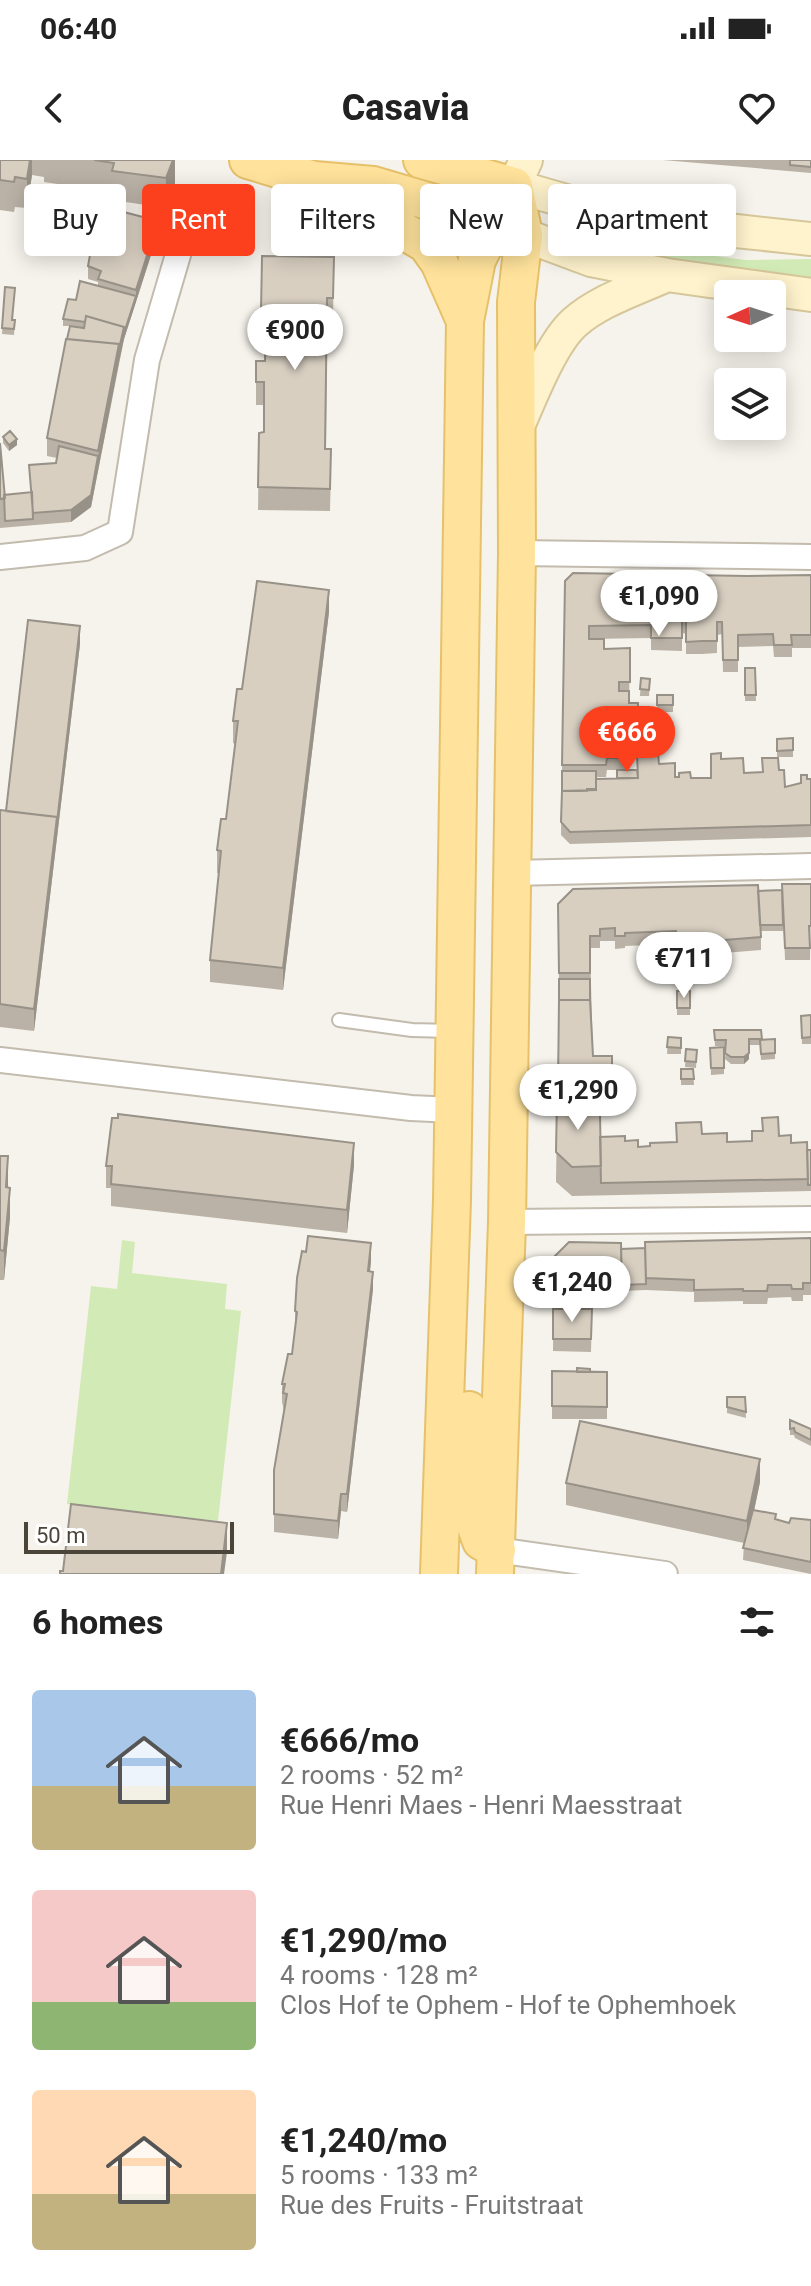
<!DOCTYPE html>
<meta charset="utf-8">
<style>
:root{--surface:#fff;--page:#f6f6f6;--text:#222;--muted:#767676;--accent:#fc3f1d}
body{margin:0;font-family:Roboto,sans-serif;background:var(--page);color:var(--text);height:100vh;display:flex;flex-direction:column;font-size:30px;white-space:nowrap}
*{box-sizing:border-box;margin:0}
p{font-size:26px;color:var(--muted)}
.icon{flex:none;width:44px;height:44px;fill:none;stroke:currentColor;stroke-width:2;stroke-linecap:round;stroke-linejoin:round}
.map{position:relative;height:1414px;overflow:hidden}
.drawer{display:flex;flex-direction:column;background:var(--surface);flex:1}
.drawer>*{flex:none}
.banner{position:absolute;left:24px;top:24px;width:764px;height:72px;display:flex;gap:16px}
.needle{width:52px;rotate:267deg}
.buttons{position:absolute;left:714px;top:120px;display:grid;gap:16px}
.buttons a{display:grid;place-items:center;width:72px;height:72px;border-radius:8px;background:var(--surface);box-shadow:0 4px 20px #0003;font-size:40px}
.scale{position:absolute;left:24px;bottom:20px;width:210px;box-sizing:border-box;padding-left:8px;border:4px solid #4b4439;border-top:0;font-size:22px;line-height:28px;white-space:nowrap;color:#4b4439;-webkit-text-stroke:6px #fff;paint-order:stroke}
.price{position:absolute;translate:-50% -68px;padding:0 18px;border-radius:28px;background:#fff;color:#222;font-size:26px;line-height:52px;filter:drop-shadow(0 2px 4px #0008)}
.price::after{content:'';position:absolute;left:50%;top:48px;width:24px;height:18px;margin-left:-12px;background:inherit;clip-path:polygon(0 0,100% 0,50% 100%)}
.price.active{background:var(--accent);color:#fff}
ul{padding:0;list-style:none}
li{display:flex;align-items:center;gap:24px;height:200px;padding:0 32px}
li span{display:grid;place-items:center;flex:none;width:224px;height:160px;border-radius:8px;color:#555}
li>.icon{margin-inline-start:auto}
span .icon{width:96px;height:96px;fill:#fffc;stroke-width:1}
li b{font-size:34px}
h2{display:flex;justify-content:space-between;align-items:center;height:96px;padding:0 32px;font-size:34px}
.pill{padding:0 28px;border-radius:8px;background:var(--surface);box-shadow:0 4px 20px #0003;font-size:28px;line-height:72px}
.pill.active{background:var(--accent);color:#fff}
.status{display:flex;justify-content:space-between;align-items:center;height:56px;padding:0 40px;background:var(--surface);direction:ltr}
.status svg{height:22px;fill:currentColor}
header{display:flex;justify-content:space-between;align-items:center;height:104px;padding:0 32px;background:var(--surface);font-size:36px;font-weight:800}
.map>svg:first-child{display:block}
.green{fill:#d2eab5}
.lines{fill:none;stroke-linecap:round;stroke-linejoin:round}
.lane-casing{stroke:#c2bbae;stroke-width:16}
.street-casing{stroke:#c2bbae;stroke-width:28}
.secondary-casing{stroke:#d6c79b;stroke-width:36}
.primary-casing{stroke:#e6c16a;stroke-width:40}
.lane{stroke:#fff;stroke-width:12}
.street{stroke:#fff;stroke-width:24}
.secondary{stroke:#fff3cd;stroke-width:32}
.primary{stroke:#ffe39c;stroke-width:36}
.wall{fill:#bab2a6;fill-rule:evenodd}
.shaded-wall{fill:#979187}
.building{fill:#d8cfc1;stroke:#979187;stroke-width:2}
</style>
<div class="status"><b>06:40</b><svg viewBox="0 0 49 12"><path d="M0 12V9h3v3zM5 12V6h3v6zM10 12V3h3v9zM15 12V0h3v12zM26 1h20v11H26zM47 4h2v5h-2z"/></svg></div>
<header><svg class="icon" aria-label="back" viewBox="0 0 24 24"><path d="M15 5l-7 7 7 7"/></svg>Casavia<svg class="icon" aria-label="heart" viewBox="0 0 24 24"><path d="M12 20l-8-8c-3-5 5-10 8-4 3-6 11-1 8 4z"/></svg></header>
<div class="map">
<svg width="811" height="1414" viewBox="0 0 811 1414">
<rect width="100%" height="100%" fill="#f6f3ec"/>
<path class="green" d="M615,83L746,100L811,99V119L694,103L615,89Z
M122,1080L135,1082L132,1113L227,1124L225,1149L241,1151L218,1361L67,1344L91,1126L117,1129Z"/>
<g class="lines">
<g class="lane-casing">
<path id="lane" d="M339,860L412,870L451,871"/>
</g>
<g class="street-casing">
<path id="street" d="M517,393L811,397
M0,397L85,388L120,372L147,200L185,71
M512,713L811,706
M0,900L411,948L453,950
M507,1062L811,1059
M497,1390L665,1414"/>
</g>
<g class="secondary-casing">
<path id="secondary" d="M526,0L514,26L601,51L736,71L811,79
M524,75L591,100L667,115L811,135
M518,266C531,237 551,184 574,163C598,141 636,129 667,115"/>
</g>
<g class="primary-casing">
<path id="primary" d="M248,0L314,20L373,25L441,45L515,72
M422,0L514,26
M326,26L426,84L439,102L465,161
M469,1250L472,1356L481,1381L497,1390
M439,1414L452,1040L465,161L477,100L514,26
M495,1414L507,1062L517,393L516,142L524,75L514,26"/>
</g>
<use href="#lane" class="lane"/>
<use href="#street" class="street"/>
<use href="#secondary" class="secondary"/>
<use href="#primary" class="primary"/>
</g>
<path class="wall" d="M0,0H175V24L166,48L112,40V32L44,22V17L32,15L27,48L15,47L14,52L0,50Z
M663,0H811V13Z
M185,64H203L199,76L185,70Z
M158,73L124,179L91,347L71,362L0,368V283L4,335L31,332L29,305L56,303L57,298L47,296V278L70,166H63V159L76,140L98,126V122L88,119V106L96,79L113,74Z
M262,96L334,97L333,161H327L326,289L331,311L330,351L258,350L259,273L264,272V245H256V201H265L266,174H261Z
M5,127L12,160H15L14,175L2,174Z
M3,277L17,285L9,291L3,283Z
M811,415V488H792V497H774L773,486L738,487V512H723L722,474L717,475V493L702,494H686V473L682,474V491L651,490V478L589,479L604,489L630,488L629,543H638V564H629V568L608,567V573L628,574V610H637L659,604L675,617L711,618L721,599L744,613L763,612L762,598L779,610L785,627L801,623L807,619H811V677L570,684L561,675L565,421ZM607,610H622L617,618L596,619V617H606Z
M329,452L283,830L210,822V800L219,713H217V690L226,659L235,584L233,583V561L242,529Z
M80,484L34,871L0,867V650L6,651Z
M745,508H755L756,541H745Z
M641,518L650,519L649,536H640Z
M657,535H673V552H657Z
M793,578V597H777V579Z
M811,724L810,800H785L783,748V771H761V790L687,796L686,787L676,788V784L625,786V788L615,789V781H600V788H590L593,896H612V939L591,938V955L600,977L625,981L638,987L650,986L677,982L676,963L727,982L752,981L762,971V958L779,976L807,990H811V1031L572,1036L556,1022L559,822L558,744L782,730Z
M677,831H690V855H677Z
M811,855V884H802L801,856Z
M714,870H761L762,880L775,893V899L761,900L760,885H749V899L744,904H731L725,899L726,886H715Z
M668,877L681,878V894H667Z
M724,887V914L711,915L710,888Z
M686,889L697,890L696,908L685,907Z
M681,909H693L694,925H681Z
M0,996L8,1027L10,1057L4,1120H0Z
M354,1005L347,1073L111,1046V1028H106V1006Z
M811,1078V1135H803V1141H792L791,1137L768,1138L767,1144H743V1141L694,1142V1132L646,1130L622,1131V1129V1140H616V1132H610V1128H599V1137L582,1138V1149H592L591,1192L553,1191L554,1097L621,1089Z
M371,1101L370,1111L373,1129L347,1352L341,1351L338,1379L274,1372V1310L284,1251L282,1242V1224L292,1194L295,1169V1151Z
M552,1211L607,1212V1259H552Z
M727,1237H745L746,1258L727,1253Z
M790,1260L811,1269V1286L795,1278L794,1275H790Z
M760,1322L754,1351L776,1360L789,1363L811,1360V1414L743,1400L744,1383L566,1345V1323Z"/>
<path class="shaded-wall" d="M30,0H32V15L27,48V19Z
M173,0H175V24L166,48V18Z
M158,61V73L136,142V130Z
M136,136V142L124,179L119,202L91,347L71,362V350L98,296L119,184Z
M17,279V285L9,291V285Z
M329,430V452L283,830V808Z
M80,466V484L34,871V849Z
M749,893V899L744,904V897Z
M354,983V1005L347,1073V1050Z
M8,996V1026L6,1056V1027Z
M10,1028V1057L4,1120V1091Z
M371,1083V1101L368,1129V1111Z
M373,1112V1129L347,1352V1334Z
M760,1299V1322L747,1384V1361Z
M341,1334V1351L338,1379V1361Z
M227,1363V1392L224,1414H221Z"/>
<path class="building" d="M0,0H30L27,19L15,17L14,22L0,20Z
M94,0H173L166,18L112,11L114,3Z
M790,0H811V7L790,5Z
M120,51L158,61L136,130L98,119L101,111L88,106L93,78L96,79L99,69L113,74Z
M189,52L203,57L199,69L185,64Z
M262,96L334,97L333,138H327L325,289H331L330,329L258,327L259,273L264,272V222H256V201H265L266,152H261Z
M80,121L136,136L124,173V167L86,156L85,162L63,159L68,139L76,140Z
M5,127L15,128L12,160H15L14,169L2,168Z
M86,156L124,167L119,189V184L67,179L70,166L84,168Z
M66,179L119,184L98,291L47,278Z
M10,271L17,279L9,285L3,277Z
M0,283L5,338L0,339Z
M59,286L98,296L91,335L71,350L33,353L29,305L56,303Z
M32,332L33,359L5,361L4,335Z
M573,413L747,416L811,415V475H791L792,485H774L773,474L738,475V500H723L722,462H717V481H702L686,482V461H682V478H651V465L589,466V479H604V489L630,488V522H619V531H629V543H638V551H629V555H608L607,573L628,574V598H607L606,605H562L565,421Z
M257,421L329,430L283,808L210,800L221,691L217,690L221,659H226L238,561H233L237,529H242Z
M28,460L80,466L57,662V657L6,651Z
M745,508H755L756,535H745Z
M641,518L650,519L649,530L640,529Z
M657,535H673V545H657Z
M793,578V590L777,591V579Z
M658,593L659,604L675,603V617H679V613L690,612L691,618H711V594L721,593V599L743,598L744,613L763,612L762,598H778L779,610H784L785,627L801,623V615H807V619H811V665L570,672L561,662L562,631L596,630V619L638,618L637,594Z
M617,610H637L638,618H617Z
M562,611H596V629H587V631H562Z
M0,650L57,657L34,849L0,844Z
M782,724H811V766H809L810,788H785Z
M758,725L761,777L687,783L686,775H676V771L625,773V776H615V768L600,769V776H590V813H559L558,744L573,729Z
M782,730L783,765H760L758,731Z
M559,819H590V840H559Z
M677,831H690V848H677Z
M559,840H590L593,896H612V926H558Z
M811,855V877L802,878L801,856Z
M714,870H761L762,879H749V893L744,897H731L725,893L726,880H715Z
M668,877L681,878V888L667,887Z
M775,879V893L761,894L760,880Z
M724,887V908H711L710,888Z
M686,889L697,890L696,902L685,901Z
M681,909H693L694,919H681Z
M557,937H591V955H600L601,1006L572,1007L556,992Z
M118,954L354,983L347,1050L111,1024L112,1006H106L112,958H118Z
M778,957L779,976L791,975V983L807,982L808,1019L601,1023L600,977L625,976V981L638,980V987L650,986V983L677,982L676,963L701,962L702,974L727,973V982L752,981V971H763L762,958Z
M807,990H811V1025H808Z
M0,996H8L6,1027L10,1028L4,1091L0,1090Z
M308,1076L371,1083L368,1111L373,1112L347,1334H341L338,1361L274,1354V1310L287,1234L283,1233L285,1224H282L288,1194H292L297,1152L295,1151L297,1118L302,1091L306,1092Z
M811,1078V1123H803V1129H792L791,1125H768L767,1131H743V1129L694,1130V1120L646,1118L645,1082Z
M569,1082L621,1083L622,1127H616V1120H610V1116H598L599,1125L554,1126V1097Z
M645,1088L646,1124L622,1125L621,1089Z
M554,1132H582V1149H553Z
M553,1149H592L591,1179H553Z
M577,1208L590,1209V1212H577Z
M552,1211L607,1212V1247L552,1246Z
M727,1237H745L746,1252L727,1247Z
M790,1260L811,1269V1280L795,1272L794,1268L790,1269Z
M580,1261L760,1299L747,1361L566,1323Z
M71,1344L227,1363L221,1414H60V1411H63Z
M753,1350L776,1354L775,1359L789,1363L791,1358L811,1360V1402L743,1388Z"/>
</svg>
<div class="buttons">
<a><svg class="needle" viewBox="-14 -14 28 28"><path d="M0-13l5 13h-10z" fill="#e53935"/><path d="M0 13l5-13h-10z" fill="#767676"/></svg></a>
<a><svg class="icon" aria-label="layers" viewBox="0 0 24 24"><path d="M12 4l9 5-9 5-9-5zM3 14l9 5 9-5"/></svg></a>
</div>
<div class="scale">50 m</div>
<b class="price" style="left:295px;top:212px">€900</b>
<b class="price" style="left:659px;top:478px">€1,090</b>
<b class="price active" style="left:627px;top:614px">€666</b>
<b class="price" style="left:684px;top:840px">€711</b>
<b class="price" style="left:578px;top:972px">€1,290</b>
<b class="price" style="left:572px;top:1164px">€1,240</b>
<div class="banner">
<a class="pill">Buy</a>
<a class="pill active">Rent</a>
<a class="pill">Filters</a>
<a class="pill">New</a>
<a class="pill">Apartment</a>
</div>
</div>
<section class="drawer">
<h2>6 homes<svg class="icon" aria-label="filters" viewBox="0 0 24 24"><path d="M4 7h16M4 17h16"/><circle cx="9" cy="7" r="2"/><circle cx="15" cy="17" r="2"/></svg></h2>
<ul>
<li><span style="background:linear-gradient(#a9c7e8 60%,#c2b280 0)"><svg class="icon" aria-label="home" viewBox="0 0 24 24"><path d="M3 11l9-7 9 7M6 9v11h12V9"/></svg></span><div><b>€666/mo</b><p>2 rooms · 52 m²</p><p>Rue Henri Maes - Henri Maesstraat</p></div></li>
<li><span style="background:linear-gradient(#f6c9c9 70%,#8fb573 0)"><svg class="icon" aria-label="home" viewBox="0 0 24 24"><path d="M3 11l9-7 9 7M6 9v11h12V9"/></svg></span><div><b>€1,290/mo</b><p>4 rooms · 128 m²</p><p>Clos Hof te Ophem - Hof te Ophemhoek</p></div></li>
<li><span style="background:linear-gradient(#ffd9b3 65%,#c2b280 0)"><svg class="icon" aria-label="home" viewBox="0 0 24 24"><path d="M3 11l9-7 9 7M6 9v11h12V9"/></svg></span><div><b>€1,240/mo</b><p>5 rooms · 133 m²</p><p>Rue des Fruits - Fruitstraat</p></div></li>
</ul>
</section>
